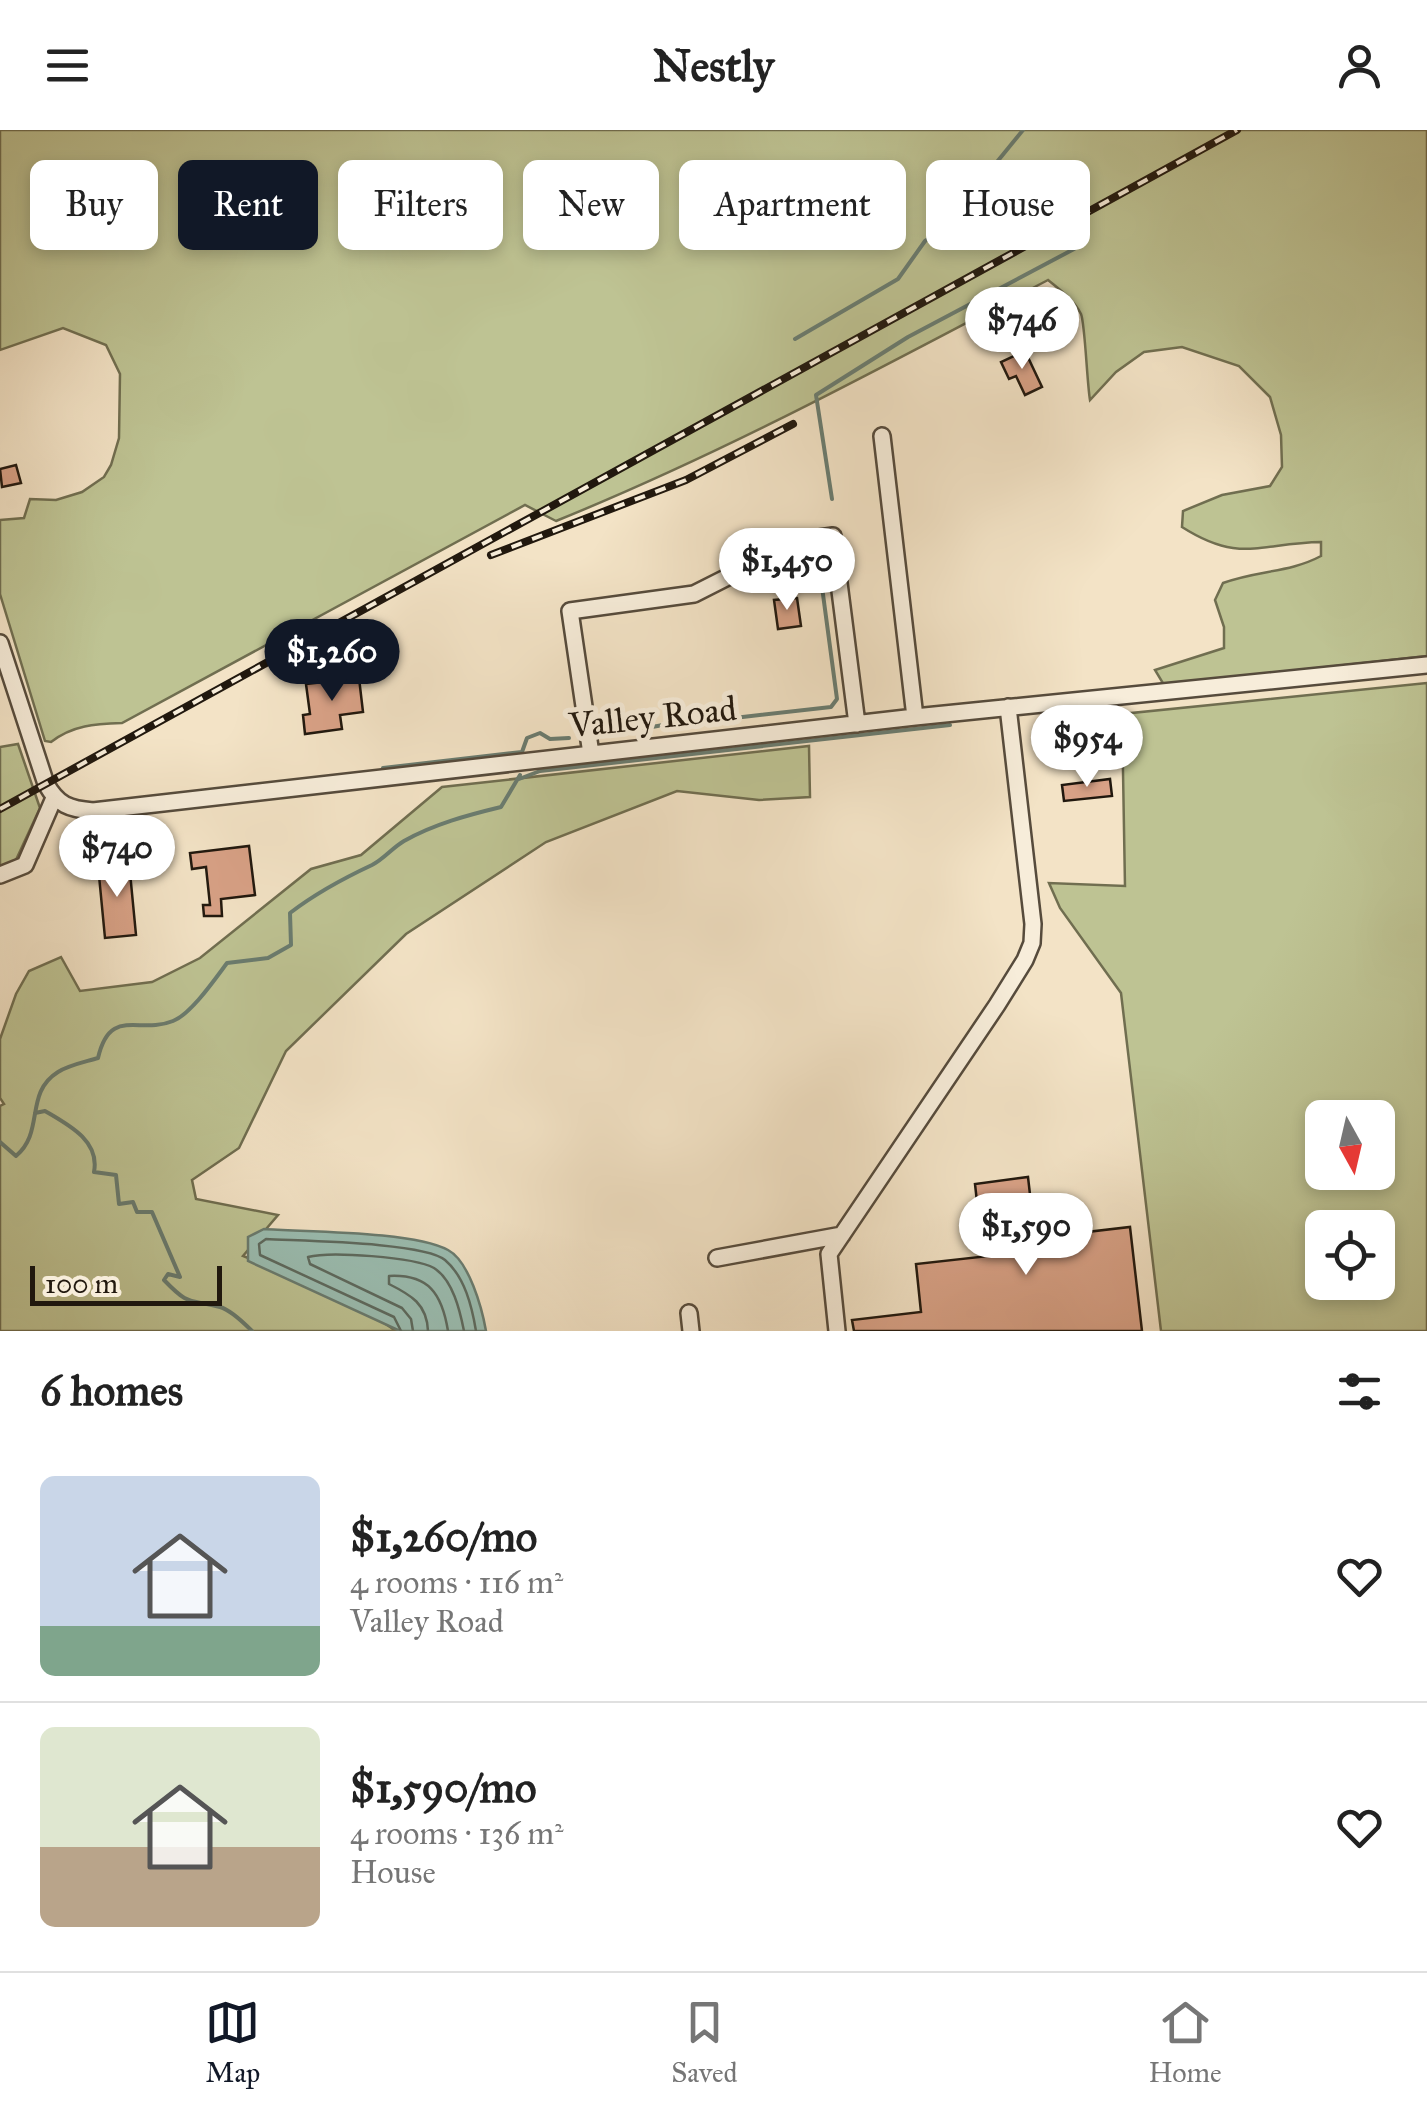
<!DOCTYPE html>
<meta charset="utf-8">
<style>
:root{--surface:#fff;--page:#f2f2f2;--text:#222;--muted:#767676;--line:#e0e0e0;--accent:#111827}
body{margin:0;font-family:"IM FELL Great Primer",serif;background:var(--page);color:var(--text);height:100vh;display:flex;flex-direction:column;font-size:38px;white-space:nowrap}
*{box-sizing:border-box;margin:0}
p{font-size:32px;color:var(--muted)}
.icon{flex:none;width:55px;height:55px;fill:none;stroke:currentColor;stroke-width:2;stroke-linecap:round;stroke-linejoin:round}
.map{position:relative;height:1201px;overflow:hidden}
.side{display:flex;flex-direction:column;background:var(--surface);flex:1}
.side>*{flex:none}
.guide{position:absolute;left:30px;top:30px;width:1368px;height:90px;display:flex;gap:20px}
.needle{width:65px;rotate:172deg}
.controls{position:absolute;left:1305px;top:970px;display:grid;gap:20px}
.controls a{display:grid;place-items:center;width:90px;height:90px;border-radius:15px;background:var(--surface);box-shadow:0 5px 15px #0003;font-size:50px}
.scale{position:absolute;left:30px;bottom:25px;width:192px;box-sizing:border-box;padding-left:10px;border:5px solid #21180e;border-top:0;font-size:28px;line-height:35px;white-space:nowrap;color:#21180e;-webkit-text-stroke:8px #f7edda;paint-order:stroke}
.price{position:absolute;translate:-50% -85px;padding:0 22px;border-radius:35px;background:#fff;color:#222;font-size:32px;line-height:65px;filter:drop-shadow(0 2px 5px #0008)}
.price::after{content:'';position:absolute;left:50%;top:60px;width:30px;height:22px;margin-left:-15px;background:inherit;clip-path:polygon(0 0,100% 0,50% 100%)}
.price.on{background:var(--accent);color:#fff}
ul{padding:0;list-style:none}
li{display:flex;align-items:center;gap:30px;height:250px;padding:0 40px}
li+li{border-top:2px solid var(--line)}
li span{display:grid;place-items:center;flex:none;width:280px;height:200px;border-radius:15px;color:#555}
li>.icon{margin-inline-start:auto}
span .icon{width:120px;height:120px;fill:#fffc;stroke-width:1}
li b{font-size:42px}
h2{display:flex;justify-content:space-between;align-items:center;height:120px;padding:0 40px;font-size:42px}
.pill{padding:0 35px;border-radius:15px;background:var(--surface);box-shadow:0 5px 15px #0003;font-size:35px;line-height:90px}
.pill.on{background:var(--accent);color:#fff}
header{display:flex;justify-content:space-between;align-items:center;height:130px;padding:0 40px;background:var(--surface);font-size:45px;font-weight:700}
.menu{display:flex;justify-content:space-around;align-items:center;height:140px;border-top:2px solid var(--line);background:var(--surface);font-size:28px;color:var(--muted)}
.menu a{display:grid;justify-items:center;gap:5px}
.menu .on{color:var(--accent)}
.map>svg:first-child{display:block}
.green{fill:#bec393;stroke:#706e50;stroke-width:2.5;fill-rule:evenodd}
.water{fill:#9bbeb2;stroke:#6a7c70;stroke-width:2.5}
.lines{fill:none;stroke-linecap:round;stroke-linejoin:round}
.shore{stroke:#5e6b60;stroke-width:2.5}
.stream{stroke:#6a7c70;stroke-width:4}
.building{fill:#d8a186;stroke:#21180e;stroke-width:2.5}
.minor-casing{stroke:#564b3c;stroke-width:20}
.minor{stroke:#f7edda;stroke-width:15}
.rail-casing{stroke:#21180e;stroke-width:8}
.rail{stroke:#f7edda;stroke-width:4;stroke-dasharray:11;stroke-linecap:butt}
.labels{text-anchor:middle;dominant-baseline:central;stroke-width:10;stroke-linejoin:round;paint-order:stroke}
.street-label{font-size:35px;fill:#21180e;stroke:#f7edda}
</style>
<header><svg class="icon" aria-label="menu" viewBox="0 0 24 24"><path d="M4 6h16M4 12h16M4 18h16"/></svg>Nestly<svg class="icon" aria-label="person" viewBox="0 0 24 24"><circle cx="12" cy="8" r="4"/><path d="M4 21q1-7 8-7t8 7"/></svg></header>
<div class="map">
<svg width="1427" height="1201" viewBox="0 0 1427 1201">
<rect width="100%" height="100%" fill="#f3e3c6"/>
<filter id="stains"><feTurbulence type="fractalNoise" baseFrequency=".002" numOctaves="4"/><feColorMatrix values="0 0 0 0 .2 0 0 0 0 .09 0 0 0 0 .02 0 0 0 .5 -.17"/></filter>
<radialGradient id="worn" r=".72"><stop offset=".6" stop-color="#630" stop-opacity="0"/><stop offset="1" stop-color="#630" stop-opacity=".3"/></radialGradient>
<path class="green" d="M0,0H1427V526L1164,555L1155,540L1224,518V497L1215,470L1223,453C1258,440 1289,443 1321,426V412C1260,413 1240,434 1182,397L1183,381L1222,365L1270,356L1282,337L1281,305L1270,267L1239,236L1182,217L1144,222L1116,242L1090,270C1087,253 1085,193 1081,184C1074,170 1060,160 1048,150C886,235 726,322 556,391L525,375L122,593C95,594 73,595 51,612L45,611L0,464V390L24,388L30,369L56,370L82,362L104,347L111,335L119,308L120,244L106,215L63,198L0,220Z
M1427,553V1201H1161L1121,863L1060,778L1049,753L1125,756L1122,584ZM1322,988H1378V1042H1322ZM1322,1098H1378V1152H1322Z
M18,614L40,678L15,732L0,741V617Z
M809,616L810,667L759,670L677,661L546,712L406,804L286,921L239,1018L192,1050L196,1069L278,1085L243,1126L346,1167L396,1201H0V976L4,974L0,968V909L16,864L29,841L61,827L80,861L152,852L200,828L311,739L361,725L442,657Z"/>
<path class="water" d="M264,1099C307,1102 413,1101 448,1120C469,1131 482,1178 486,1201H400L248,1131V1107Z"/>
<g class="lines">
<path class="shore" d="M401,1201L394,1187L260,1125L259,1114L266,1109C299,1111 424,1112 445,1130C465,1147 472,1177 476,1201
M413,1201L411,1189L402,1178L310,1134L308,1127C330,1121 414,1127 434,1138C453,1150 460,1181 464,1201
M428,1201C427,1174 411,1165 389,1154V1146C429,1144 442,1164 448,1201"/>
<path class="stream" d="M795,209L898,149L925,111L962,88L992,38L1023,0
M832,369L816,265L908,207L1074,119
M619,603L707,587L734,588L831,577L837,569L818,427
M383,638L522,622L527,608L540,603L550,609L569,608
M519,649L540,641L950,595
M35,983L45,981C69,995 100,1011 94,1042L116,1045L119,1074L133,1072L137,1082H152L180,1147L168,1144L164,1150C189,1176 188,1169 220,1177C231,1180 244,1193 252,1201
M0,1012L16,1026C45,1002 24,963 58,942C69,935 85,932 98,928C110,876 139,905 173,891C191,884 215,849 227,833L268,828L291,815L290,783C316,763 342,749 372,735C384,729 392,718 404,711C434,694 468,685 501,677L520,645"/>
</g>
<path class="building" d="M1025,221L1042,257L1025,265L1016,246L1009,249L1001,232Z
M16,335L21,353L2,357L0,339Z
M797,468L801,496L778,499L774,470Z
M359,548L363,582L340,585L342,599L305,604L303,585L310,584L306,554Z
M1110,649L1112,666L1064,671L1062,655Z
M249,716L255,765L221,769L222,786H204L203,775H210L206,737L192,739L190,723Z
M129,732L136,805L105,808L98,735Z
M1028,1047L1035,1108L1130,1097L1142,1201H854L852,1190L921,1182L916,1134L989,1126L985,1090H979L975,1054Z"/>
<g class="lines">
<g class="minor-casing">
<path id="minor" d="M882,306L915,587
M0,513L46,654C58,675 69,679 93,681L915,587L1427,535
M591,624L570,481L694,464L799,411L833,406L857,594
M0,745L25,735L54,668
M717,1128L842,1105
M689,1183L691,1201
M837,1201L829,1124L997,875L1025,830L1032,813L1033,794L1008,577"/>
</g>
<use href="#minor" class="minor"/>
<g class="rail-casing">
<path id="rail" d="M491,425L686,350L793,294
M0,679L1237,0"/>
</g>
<use href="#rail" class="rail"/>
</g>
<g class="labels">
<g class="street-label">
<text transform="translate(653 587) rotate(-6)">Valley Road</text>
</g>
</g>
<rect width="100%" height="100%" filter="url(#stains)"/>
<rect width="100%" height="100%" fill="url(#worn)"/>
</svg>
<div class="controls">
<a><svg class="needle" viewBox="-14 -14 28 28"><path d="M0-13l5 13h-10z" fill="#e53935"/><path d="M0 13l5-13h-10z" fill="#767676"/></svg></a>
<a><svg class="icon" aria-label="locate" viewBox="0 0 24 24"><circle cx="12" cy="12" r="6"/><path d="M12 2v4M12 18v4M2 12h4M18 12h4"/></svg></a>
</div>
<div class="scale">100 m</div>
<b class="price" style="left:1022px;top:242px">$746</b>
<b class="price" style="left:787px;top:483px">$1,450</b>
<b class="price on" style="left:332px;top:574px">$1,260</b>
<b class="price" style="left:1087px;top:660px">$954</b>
<b class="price" style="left:117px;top:770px">$740</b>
<b class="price" style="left:1026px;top:1148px">$1,590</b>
<div class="guide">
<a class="pill">Buy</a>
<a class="pill on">Rent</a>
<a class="pill">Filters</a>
<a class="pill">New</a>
<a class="pill">Apartment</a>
<a class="pill">House</a>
</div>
</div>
<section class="side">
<h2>6 homes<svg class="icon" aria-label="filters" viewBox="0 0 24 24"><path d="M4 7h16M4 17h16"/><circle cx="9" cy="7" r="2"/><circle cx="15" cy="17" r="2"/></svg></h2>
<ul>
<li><span style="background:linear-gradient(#c9d6e8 75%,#7fa58c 0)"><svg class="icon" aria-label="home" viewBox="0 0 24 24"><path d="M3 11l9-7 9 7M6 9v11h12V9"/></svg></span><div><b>$1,260/mo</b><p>4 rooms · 116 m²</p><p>Valley Road</p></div><svg class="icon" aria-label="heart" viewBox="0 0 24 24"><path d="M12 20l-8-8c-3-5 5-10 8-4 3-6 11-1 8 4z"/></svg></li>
<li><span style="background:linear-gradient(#dfe7d0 60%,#b9a48a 0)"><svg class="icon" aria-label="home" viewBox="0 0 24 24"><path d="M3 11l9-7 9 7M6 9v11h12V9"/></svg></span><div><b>$1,590/mo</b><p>4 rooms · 136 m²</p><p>House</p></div><svg class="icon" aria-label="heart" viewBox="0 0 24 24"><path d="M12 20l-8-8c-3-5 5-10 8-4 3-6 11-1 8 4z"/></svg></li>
</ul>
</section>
<nav class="menu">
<a class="on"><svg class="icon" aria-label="map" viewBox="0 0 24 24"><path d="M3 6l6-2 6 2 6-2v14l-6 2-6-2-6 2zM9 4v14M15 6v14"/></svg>Map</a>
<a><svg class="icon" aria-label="saved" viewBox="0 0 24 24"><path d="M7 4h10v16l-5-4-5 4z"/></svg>Saved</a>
<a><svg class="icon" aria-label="home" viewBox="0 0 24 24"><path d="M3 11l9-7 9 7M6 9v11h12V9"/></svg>Home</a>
</nav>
